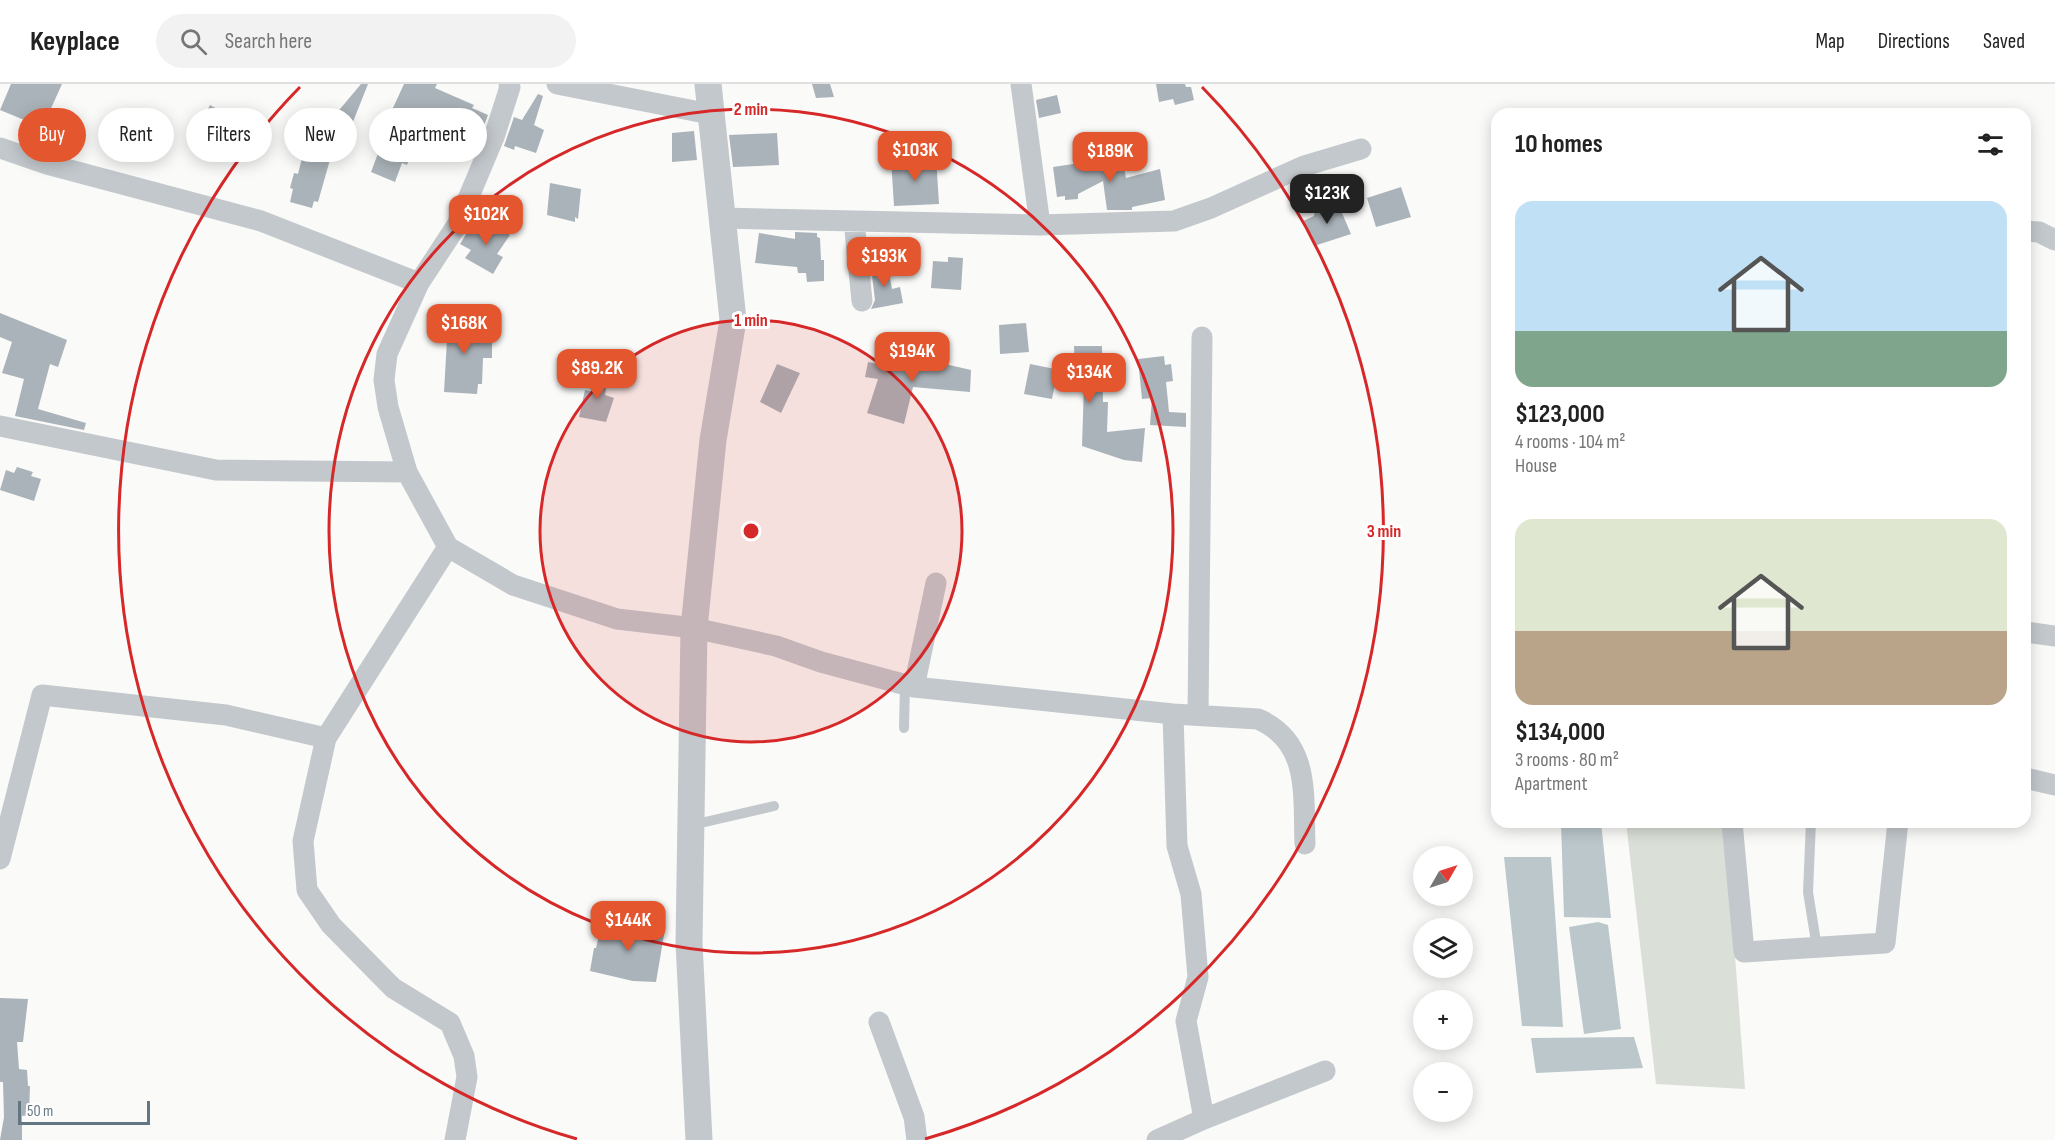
<!DOCTYPE html>
<meta charset="utf-8">
<style>
:root{--surface:#fff;--page:#f2f2f2;--text:#222;--muted:#767676;--line:#e0e0e0;--accent:#e4572e}
body{margin:0;font-family:"Sofia Sans Condensed",sans-serif;background:var(--page);color:var(--text);height:100vh;display:flex;flex-direction:column;font-size:22px;white-space:nowrap}
*{box-sizing:border-box;margin:0}
p{font-size:20px;color:var(--muted)}
.icon{flex:none;width:33px;height:33px;fill:none;stroke:currentColor;stroke-width:2;stroke-linecap:round;stroke-linejoin:round}
.map{position:relative;flex:1;overflow:hidden}
.side{position:absolute;left:1491px;top:24px;width:540px;height:720px;display:flex;flex-direction:column;background:var(--surface);border-radius:18px;box-shadow:0 3px 15px #0003}
.side>*{flex:none}
.top-card{position:absolute;left:18px;top:24px;width:570px;height:54px;display:flex;gap:12px}
.needle{width:39px;rotate:51deg}
.tools{position:absolute;left:1413px;top:762px;display:grid;gap:12px}
.tools a{display:grid;place-items:center;width:60px;height:60px;border-radius:50%;background:var(--surface);box-shadow:0 3px 15px #0003;font-size:30px}
.scale{position:absolute;left:18px;bottom:15px;width:132px;box-sizing:border-box;padding-left:6px;border:3px solid #657683;border-top:0;font-size:16px;line-height:21px;white-space:nowrap;color:#657683;-webkit-text-stroke:4px #fff;paint-order:stroke}
.price{position:absolute;translate:-50% -51px;padding:0 14px;border-radius:12px;background:var(--accent);color:#fff;font-size:20px;line-height:39px;filter:drop-shadow(0 2px 3px #0008)}
.price::after{content:'';position:absolute;left:50%;top:36px;width:18px;height:14px;margin-left:-9px;background:inherit;clip-path:polygon(0 0,100% 0,50% 100%)}
.price.active{background:#222;color:#fff}
ul{padding:0;list-style:none}
li{display:grid;align-content:center;gap:12px;height:318px;padding:0 24px}
li span{display:grid;place-items:center;height:186px;border-radius:18px;color:#555}
li>.icon{margin-inline-start:auto}
span .icon{width:108px;height:108px;fill:#fffc;stroke-width:1}
li b{font-size:26px}
h2{display:flex;justify-content:space-between;align-items:center;height:72px;padding:0 24px;font-size:26px}
.chip{padding:0 21px;border-radius:27px;background:var(--surface);box-shadow:0 3px 15px #0003;font-size:21px;line-height:54px}
.chip.active{background:var(--accent);color:#fff}
header{display:flex;align-items:center;gap:36px;box-sizing:border-box;height:84px;padding:0 30px;background:var(--surface);border-bottom:2px solid var(--line)}
header strong{font-size:28px}
nav{display:flex;gap:33px;margin-inline-start:auto;font-size:21px}
.search{width:420px;height:54px;background:var(--page);display:flex;align-items:center;gap:15px;box-sizing:border-box;padding:0 21px;border-radius:33px;color:var(--muted);font-size:22px}
.map>svg:first-child{display:block}
.green{fill:#dadfd7}
.water{fill:#bbc7cb}
.building{fill:#aab3b9}
.lines{fill:none;stroke-linecap:round;stroke-linejoin:round}
.service{stroke:#c3c8cc;stroke-width:10}
.minor{stroke:#c3c8cc;stroke-width:21}
.tertiary{stroke:#c3c8cc;stroke-width:27}
.ring{fill:none;stroke:#d62828;stroke-width:3}
.centre{fill:#d62828;stroke:#fff;stroke-width:3}
.ring-label{font-size:18px;text-anchor:middle;font-weight:bold;fill:#d62828;stroke:#fff;stroke-width:6;stroke-linejoin:round;paint-order:stroke}
</style>
<header>
<strong>Keyplace</strong>
<div class="search"><svg class="icon" aria-label="search" viewBox="0 0 24 24"><circle cx="10" cy="10" r="6"/><path d="M15 15l6 6"/></svg>Search here</div>
<nav><a>Map</a><a>Directions</a><a>Saved</a></nav>
</header>
<div class="map">
<svg width="2055" height="1056" viewBox="0 0 2055 1056">
<rect width="100%" height="100%" fill="#fafaf8"/>
<path class="green" d="M1626,738H1725L1745,1005L1656,1000Z"/>
<path class="water" d="M1561,738H1601L1611,834L1564,833Z
M1504,773H1551L1563,943L1522,942Z
M1598,838L1608,841L1621,945L1584,950L1569,843Z
M1634,953L1643,984L1536,989L1531,954Z"/>
<path class="building" d="M11,0H62L44,40L31,34L29,38L0,26Z
M361,0H368L341,68L333,65L318,118L314,117L312,124L290,118L293,105L290,104L294,89L298,90L303,70L326,34L330,37Z
M404,0H437L435,4L474,21L472,24L488,31L480,52L472,49V51L423,30L409,61L414,62L407,81L402,79L395,98L371,88L390,38L387,37Z
M812,0H830L834,13L816,14Z
M1156,0H1185L1186,3H1191L1194,16L1175,21L1173,15L1159,18Z
M538,10L543,12L534,41L544,46L536,69L515,62L514,66L504,62L514,33L522,36Z
M1057,11L1061,29L1039,34L1036,16Z
M210,21L230,32L223,45L203,34Z
M694,47L697,76L672,78V49Z
M777,49L779,81L733,83L729,51Z
M1121,68L1126,94L1160,85L1165,116L1132,123V126H1107L1103,97L1078,110V115L1065,116V112L1057,113L1053,83L1100,76V73Z
M936,73L939,120L894,122L891,75Z
M550,99L581,105L578,135L575,133V138L547,131Z
M1401,103L1411,133L1376,143L1367,114Z
M1329,120L1331,125L1339,122L1351,150L1314,162L1303,137L1314,132L1315,126Z
M487,136L510,151L497,170L503,173L493,190L465,174L471,166L460,160L470,144L480,149Z
M795,148L817,149V153L820,154L821,176H824V197L807,198L806,189H798L797,183L755,179L759,149L795,155Z
M948,173L963,174L961,206L931,204L933,177L948,178Z
M887,180L892,205L900,203L903,219L871,225L875,216L871,183Z
M449,221L467,224L466,254L492,257V274H483L482,300H478L477,310L444,308Z
M0,229L67,256L58,283L50,280L38,325L86,339L84,346L15,332L24,295L2,289L12,258L0,253Z
M1026,239L1029,268L1000,270L999,241Z
M915,260L930,262L929,275H923L971,286L970,308L913,303L904,340L867,329L878,295L865,293L868,278L911,286Z
M1074,262H1102L1103,318H1108L1107,348L1145,344L1142,378L1124,376L1082,362L1084,300H1055L1052,315L1024,310L1030,280L1075,289Z
M1164,272L1165,281L1171,280L1173,297L1166,298L1169,328L1186,329V343L1150,341L1152,314L1142,315L1138,275Z
M777,280L800,289L781,329L760,318Z
M602,282L609,283L605,311L614,314L606,338L579,333L585,306L593,308Z
M17,383L33,388L31,392L41,395L34,417L0,406L6,386L14,389Z
M603,836L639,843L665,845L656,898L633,897L590,887L594,864H596Z
M0,914L28,915L23,958H17L19,985L27,986L28,1002H30L29,1031L22,1032V1056H0L4,1033L3,998H0Z"/>
<g class="lines">
<path class="service" d="M904,644L905,601
M1811,738L1808,808L1817,864
M692,741L774,722"/>
<path class="minor" d="M509,0L510,3L494,53L457,141L419,199L387,270L384,296L388,323L407,388L448,463L513,501L617,535L694,544L776,562L821,578L914,603L1173,630L1258,635C1311,658 1303,712 1305,760
M557,0L710,30
M1021,0L1040,141
M0,64L47,80L261,137L419,199
M721,134L1040,141L1174,137L1211,124L1304,82L1361,65
M854,137L862,217
M2025,147L2039,148L2055,156
M0,342L216,386L407,388
M448,463L326,654L303,757L307,806L331,841L393,904L450,939L464,972L467,993L455,1056
M2025,548L2055,552
M914,603L936,499
M1173,630L1177,762L1191,810L1198,893L1186,937L1204,1035
M1198,631L1202,253
M2025,694L2055,701
M1732,738L1744,868L1885,859L1898,738
M0,775L42,611L226,631L326,654
M879,938L914,1033L917,1056
M1157,1056L1204,1035L1325,987"/>
<path class="tertiary" d="M699,1056L689,859L694,544L713,356L733,236L708,0"/>
</g>
<circle cx="751" cy="447" r="211" fill="#d62828" fill-opacity=".12"/>
<g class="ring">
<circle cx="751" cy="447" r="211"/>
<circle cx="751" cy="447" r="422"/>
<path d="M577 1055A633 633 0 0 1 300 3M1202 3A633 633 0 0 1 925 1055"/>
</g>
<circle cx="751" cy="447" r="9" class="centre"/>
<g class="ring-label">
<text x="751" y="31">2 min</text>
<text x="751" y="242">1 min</text>
<text x="1384" y="453">3 min</text>
</g>
</svg>
<div class="tools">
<a><svg class="needle" viewBox="-14 -14 28 28"><path d="M0-13l5 13h-10z" fill="#e53935"/><path d="M0 13l5-13h-10z" fill="#767676"/></svg></a>
<a><svg class="icon" aria-label="layers" viewBox="0 0 24 24"><path d="M12 4l9 5-9 5-9-5zM3 14l9 5 9-5"/></svg></a>
<a>+</a>
<a>−</a>
</div>
<div class="scale">50 m</div>
<b class="price" style="left:915px;top:98px">$103K</b>
<b class="price" style="left:1110px;top:99px">$189K</b>
<b class="price active" style="left:1327px;top:141px">$123K</b>
<b class="price" style="left:486px;top:162px">$102K</b>
<b class="price" style="left:884px;top:204px">$193K</b>
<b class="price" style="left:464px;top:271px">$168K</b>
<b class="price" style="left:912px;top:299px">$194K</b>
<b class="price" style="left:597px;top:316px">$89.2K</b>
<b class="price" style="left:1089px;top:320px">$134K</b>
<b class="price" style="left:628px;top:868px">$144K</b>
<div class="top-card">
<a class="chip active">Buy</a>
<a class="chip">Rent</a>
<a class="chip">Filters</a>
<a class="chip">New</a>
<a class="chip">Apartment</a>
</div>
<section class="side">
<h2>10 homes<svg class="icon" aria-label="filters" viewBox="0 0 24 24"><path d="M4 7h16M4 17h16"/><circle cx="9" cy="7" r="2"/><circle cx="15" cy="17" r="2"/></svg></h2>
<ul>
<li><span style="background:linear-gradient(#bfe0f5 70%,#7fa58c 0)"><svg class="icon" aria-label="home" viewBox="0 0 24 24"><path d="M3 11l9-7 9 7M6 9v11h12V9"/></svg></span><div><b>$123,000</b><p>4 rooms · 104 m²</p><p>House</p></div></li>
<li><span style="background:linear-gradient(#dfe7d0 60%,#b9a48a 0)"><svg class="icon" aria-label="home" viewBox="0 0 24 24"><path d="M3 11l9-7 9 7M6 9v11h12V9"/></svg></span><div><b>$134,000</b><p>3 rooms · 80 m²</p><p>Apartment</p></div></li>
</ul>
</section>
</div>
